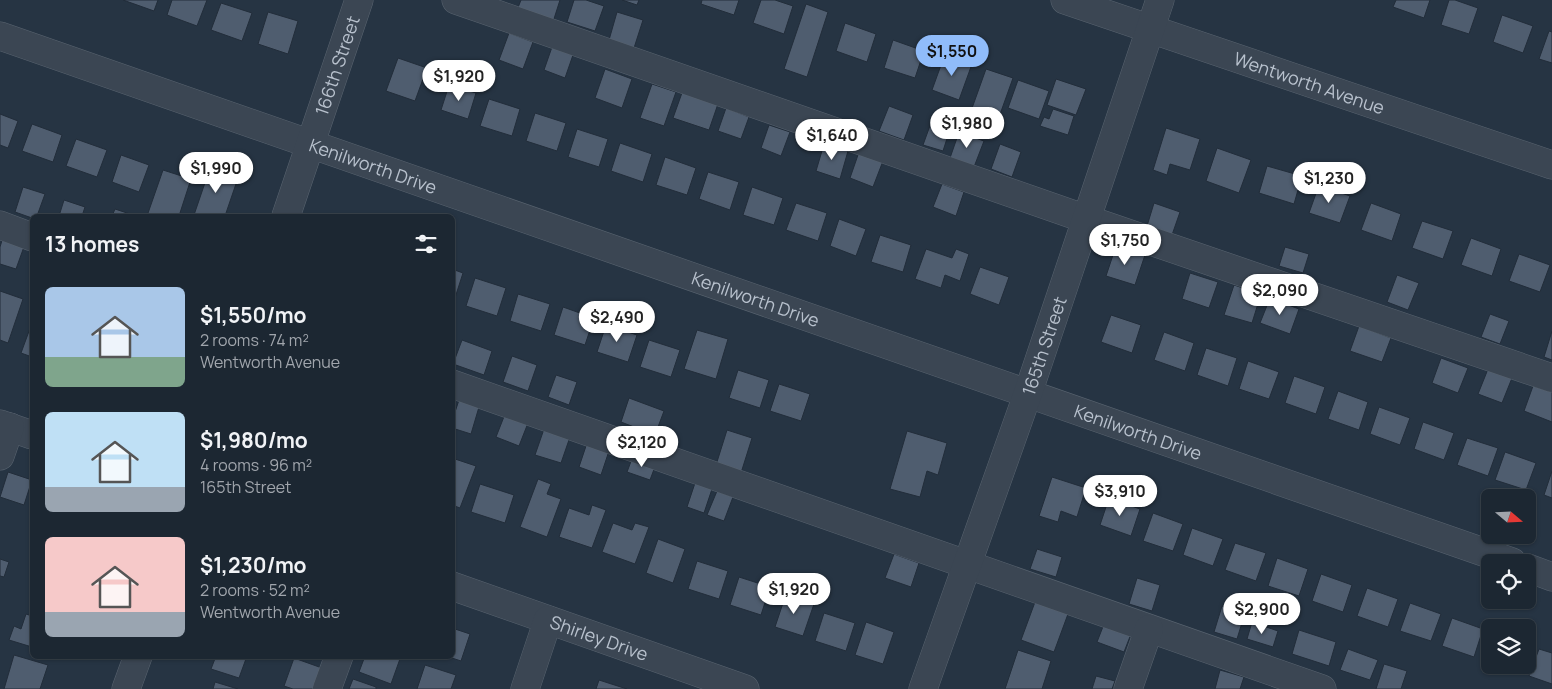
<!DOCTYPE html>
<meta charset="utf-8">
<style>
:root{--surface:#1c2732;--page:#29333e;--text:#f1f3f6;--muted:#a0a5ac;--line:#3a444d;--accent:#90bcfa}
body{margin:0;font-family:Manrope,sans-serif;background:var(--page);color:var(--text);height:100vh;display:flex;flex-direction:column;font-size:19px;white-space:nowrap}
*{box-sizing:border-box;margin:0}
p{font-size:16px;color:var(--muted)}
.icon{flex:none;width:28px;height:28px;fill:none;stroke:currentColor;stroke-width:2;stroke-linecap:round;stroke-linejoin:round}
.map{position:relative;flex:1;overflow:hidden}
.details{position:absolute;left:30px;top:214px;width:425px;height:445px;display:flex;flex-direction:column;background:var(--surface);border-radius:8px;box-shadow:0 1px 4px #0004,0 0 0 1px var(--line)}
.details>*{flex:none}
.needle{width:32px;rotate:109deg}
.buttons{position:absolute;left:1481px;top:489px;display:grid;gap:10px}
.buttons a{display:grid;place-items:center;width:55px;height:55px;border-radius:8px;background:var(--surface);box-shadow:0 1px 4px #0004,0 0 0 1px var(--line);font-size:25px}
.price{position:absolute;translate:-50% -42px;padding:0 11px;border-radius:18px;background:#fff;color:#222;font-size:16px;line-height:32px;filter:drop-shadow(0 1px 2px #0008)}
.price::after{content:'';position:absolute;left:50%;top:30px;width:15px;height:11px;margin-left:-8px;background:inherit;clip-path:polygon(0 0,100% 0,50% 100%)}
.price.selected{background:var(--accent);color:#111}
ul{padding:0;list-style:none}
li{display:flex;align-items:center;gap:15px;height:125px;padding:0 15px}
li span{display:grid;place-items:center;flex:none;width:140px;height:100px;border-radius:8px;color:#555}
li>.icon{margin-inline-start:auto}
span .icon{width:60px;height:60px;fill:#fffc;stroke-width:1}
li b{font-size:21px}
h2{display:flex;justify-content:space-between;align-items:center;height:60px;padding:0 15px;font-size:21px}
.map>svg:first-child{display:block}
.building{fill:#4f5d6f;stroke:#222d3a}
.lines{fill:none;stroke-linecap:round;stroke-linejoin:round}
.minor-casing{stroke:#596470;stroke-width:29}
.minor{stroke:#3b4653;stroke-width:28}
.labels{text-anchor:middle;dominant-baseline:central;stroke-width:4.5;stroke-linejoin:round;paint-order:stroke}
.street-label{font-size:18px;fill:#b8c1cd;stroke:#202b38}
</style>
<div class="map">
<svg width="1552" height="689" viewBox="0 0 1552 689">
<rect width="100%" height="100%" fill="#263443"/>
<path class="building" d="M123,0H158L154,11Z
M172,0H207L197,26L167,15Z
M521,0H560L553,22L517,10Z
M574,0H586L604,6L595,31L567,22Z
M622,0H639L637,5Z
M702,0H739L734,15L701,4Z
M761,0H775L793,6L784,34L753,23Z
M1396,0H1430L1424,18L1393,7Z
M1449,0H1455L1478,8L1469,34L1441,25Z
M221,3L252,13L242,41L211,30Z
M806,4L828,12L807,77L784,69Z
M268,12L298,21L288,54L258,44Z
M617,12L643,20L634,48L609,40Z
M1502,15L1533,26L1523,53L1493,42Z
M845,23L876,34L867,62L836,51Z
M1549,31L1552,32V63L1539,59Z
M509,33L533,42L523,69L499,60Z
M893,40L924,51L915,78L884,68Z
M552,47L573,55L565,78L544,70Z
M945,54L972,64L959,100L932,90Z
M398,58L427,68L415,101L386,91Z
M605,69L632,79L622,108L595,98Z
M986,69L1013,78L998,120L971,111Z
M1056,79L1086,89L1076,115L1047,105Z
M1018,80L1049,91L1039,119L1008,108Z
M652,84L676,92L664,126L640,118Z
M449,85L476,93L468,119L441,110Z
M683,90L719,101L709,130L673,118Z
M489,99L520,109L512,136L480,126Z
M889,106L913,115L904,140L879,131Z
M726,108L749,117L741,139L718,131Z
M1053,109L1074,116L1068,135L1040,126L1044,117L1049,119Z
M535,113L566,123L557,151L526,141Z
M0,114L18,121L8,148L0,145Z
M932,120L951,126L943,151L923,145Z
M32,124L62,135L53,162L22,151Z
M769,125L790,132L781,156L761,148Z
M1166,128L1200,139L1190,170L1170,164L1167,175L1153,170Z
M577,129L608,139L599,167L568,157Z
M959,132L984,141L974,167L950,158Z
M76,139L107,150L97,177L66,166Z
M620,143L652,154L643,182L611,171Z
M824,144L848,151L840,179L816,171Z
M1000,144L1021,152L1012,177L991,169Z
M1217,148L1251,160L1239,193L1206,181Z
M859,152L883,161L873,187L850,178Z
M121,155L149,165L139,192L112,182Z
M665,157L696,168L687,195L656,185Z
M1267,166L1302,176L1294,204L1259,193Z
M210,168L238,178L225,216H199L194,215Z
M163,170L191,179L179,216H147Z
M708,172L739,182L730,210L699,199Z
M942,184L964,192L956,216L933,207Z
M1319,185L1350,196L1340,223L1309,213Z
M23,187L45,194L37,216H32V218L15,212Z
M752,187L783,198L774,225L743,215Z
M64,200L85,207L82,216H59Z
M796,203L827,213L818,241L786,230Z
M1154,203L1180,212L1172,235L1147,226Z
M1371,203L1401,214L1392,241L1361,230Z
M115,209L136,216H112Z
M839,219L866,229L856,256L830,246Z
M1422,221L1453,231L1443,259L1412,248Z
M880,235L911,245L903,272L871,262Z
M3,237L25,244L16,269L0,264V247Z
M1471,238L1501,249L1492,276L1461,265Z
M1116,246L1145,255L1135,285L1106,276Z
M1285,247L1309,254L1303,273L1279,266Z
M926,249L952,258L956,249L969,254L960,281L945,275L941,288L915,279Z
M1519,254L1550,265L1540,292L1509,281Z
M980,267L1009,277L999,305L970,294Z
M452,269L463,273L454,301L452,300Z
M1190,273L1218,282L1209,308L1182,299Z
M1397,275L1419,283L1408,310L1387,302Z
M475,278L506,288L497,316L466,306Z
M1234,285L1261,294L1252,323L1224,315Z
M0,291L23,299L8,343L0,340Z
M518,294L550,304L541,331L510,321Z
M1270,298L1299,309L1290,334L1260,323Z
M563,307L594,318L585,345L554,335Z
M1490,314L1509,321L1500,344L1481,337Z
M1111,315L1141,325L1132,353L1101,342Z
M32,323V357L21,353Z
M606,325L637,335L628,362L597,352Z
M1359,326L1391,338L1382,362L1350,351Z
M697,330L728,339L716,379L684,369Z
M1552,331V360L1544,357Z
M1164,332L1194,343L1185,371L1154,360Z
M462,340L492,351L484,375L453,364Z
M649,340L680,350L671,377L640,367Z
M1206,348L1237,358L1228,386L1197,375Z
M512,356L537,365L528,391L503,382Z
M1441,358L1468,368L1458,393L1432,383Z
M1248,361L1279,372L1269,399L1239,389Z
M1488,369L1512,378L1502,403L1478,394Z
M738,370L769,380L760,408L729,398Z
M556,375L577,382L569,405L548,397Z
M1294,376L1325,387L1316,414L1285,403Z
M779,384L810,394L801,421L770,411Z
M1533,386L1552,392V422L1524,411Z
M1338,391L1368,402L1359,430L1328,419Z
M629,398L664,411L655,435L621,422Z
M459,400L479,407L471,434L452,428V421Z
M1379,407L1410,418L1400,445L1370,434Z
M505,414L528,423L519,446L496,437Z
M1423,422L1454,433L1444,460L1414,449Z
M544,429L570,437L561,463L535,455Z
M727,430L752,438L741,473L716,465Z
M907,431L947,443L938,475L927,471L920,497L890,489Z
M1467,438L1498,448L1488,476L1457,465Z
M587,443L609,451L601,475L579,467Z
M1505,452L1536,463L1526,490L1495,480Z
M633,456L656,464L650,480L627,472Z
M452,458L476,466L460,508L452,505Z
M1552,471V498L1544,495Z
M8,472L32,480L24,505L0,497Z
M1052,477L1086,488L1077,517L1061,511L1058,522L1039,516Z
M538,479L551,484L547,494L561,499L547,537L520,527Z
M695,483L712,489L704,513L687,507Z
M480,484L514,495L505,523L471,512Z
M717,491L733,497L724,521L707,515Z
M1109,498L1140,509L1131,536L1100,525Z
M592,505L606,510L592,548L559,537L569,508L589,515Z
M1153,513L1183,524L1173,551L1143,541Z
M613,523L632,530L635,523L649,527L635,564L602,552Z
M1192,528L1223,539L1213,566L1183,555Z
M658,539L685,549L673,583L646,573Z
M1235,543L1266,553L1256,581L1225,570Z
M1037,549L1062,557L1056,577L1030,569Z
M894,554L919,563L911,587L885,578Z
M1277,558L1308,569L1299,596L1268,586Z
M0,559L9,562L4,577L0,576Z
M697,561L728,571L719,599L688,589Z
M1321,574L1352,585L1343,612L1312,601Z
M739,577L770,587L761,615L730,605Z
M1137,578L1160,585L1152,611L1129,604Z
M1367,588L1398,599L1388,627L1357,616Z
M786,594L814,604L803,636L775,627Z
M1035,602L1068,614L1054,652L1021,640Z
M1410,603L1441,614L1431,641L1400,631Z
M1222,606L1245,613L1237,639L1214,632Z
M824,613L855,623L846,651L815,641Z
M26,614L32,616V647L9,640L14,626L21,629Z
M1452,618L1483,629L1474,657L1442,646Z
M866,622L894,632L883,664L855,655Z
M1252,622L1278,631L1273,647L1247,639Z
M1104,624L1131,634L1124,652L1097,642Z
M452,628L470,634L461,661L446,656H452Z
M1299,630L1336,642L1329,666L1292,654Z
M1348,649L1378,660L1370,680L1340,670Z
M1539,649L1552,653V684L1529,676Z
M1018,650L1051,661L1042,689H1005Z
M14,655L48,665L40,689H4Z
M216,656H247L239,678L211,669Z
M365,656H401L391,684L359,672Z
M294,658L322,668L315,689H293L284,686Z
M1384,664L1407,671L1401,689H1376Z
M425,665L456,675L451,689H417Z
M1502,665H1519L1517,670Z
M1220,670L1244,677L1240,689H1215Z
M1096,676L1115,681L1112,689H1092Z
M353,679L376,687V689H349Z
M599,680L627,689H596Z
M215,682L238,689H213Z"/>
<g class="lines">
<g class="minor-casing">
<g id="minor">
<path d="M456,0L1086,219L1552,378"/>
<path id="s1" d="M1065,0L1552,165"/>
<path id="s2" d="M0,36L1512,562"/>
<path id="s3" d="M286,216L359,0"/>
<path d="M0,225L32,237"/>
<path d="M452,384L1322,689"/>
<path d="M0,424L32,435"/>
<path d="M0,456L10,427"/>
<path d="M1528,568L1552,577"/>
<path id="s4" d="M452,586L745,689"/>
<path d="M126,689L138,656"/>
<path d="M327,689L339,656"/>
<path d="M525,689L548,620"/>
<path id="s5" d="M923,689L1028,393L1160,0"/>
<path d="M1128,689L1149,629"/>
</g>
</g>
<use href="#minor" class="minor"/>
</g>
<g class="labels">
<g class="street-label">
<text stroke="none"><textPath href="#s3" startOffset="159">166th Street</textPath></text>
<text stroke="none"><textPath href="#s1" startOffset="258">Wentworth Avenue</textPath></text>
<text stroke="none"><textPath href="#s2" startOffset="395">Kenilworth Drive</textPath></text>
<text stroke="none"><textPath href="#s2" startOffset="800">Kenilworth Drive</textPath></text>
<text stroke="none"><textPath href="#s5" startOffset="364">165th Street</textPath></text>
<text stroke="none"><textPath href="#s2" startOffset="1205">Kenilworth Drive</textPath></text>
<text stroke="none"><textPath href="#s4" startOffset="156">Shirley Drive</textPath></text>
</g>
</g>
</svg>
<div class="buttons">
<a><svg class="needle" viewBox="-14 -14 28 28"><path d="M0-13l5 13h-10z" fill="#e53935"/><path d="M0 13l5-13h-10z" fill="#a0a5ac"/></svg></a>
<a><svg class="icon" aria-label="locate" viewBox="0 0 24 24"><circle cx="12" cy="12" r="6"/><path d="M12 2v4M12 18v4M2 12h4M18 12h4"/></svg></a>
<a><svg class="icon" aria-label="layers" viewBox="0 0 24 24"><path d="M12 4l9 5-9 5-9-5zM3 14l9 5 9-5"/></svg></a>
</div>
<b class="price selected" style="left:952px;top:77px">$1,550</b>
<b class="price" style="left:459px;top:102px">$1,920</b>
<b class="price" style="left:967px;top:149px">$1,980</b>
<b class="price" style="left:832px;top:161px">$1,640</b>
<b class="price" style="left:216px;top:194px">$1,990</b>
<b class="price" style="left:1329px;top:204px">$1,230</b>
<b class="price" style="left:1125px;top:266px">$1,750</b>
<b class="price" style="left:1280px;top:316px">$2,090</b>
<b class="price" style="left:617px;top:343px">$2,490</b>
<b class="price" style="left:642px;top:468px">$2,120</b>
<b class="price" style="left:1120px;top:517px">$3,910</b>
<b class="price" style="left:794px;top:615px">$1,920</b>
<b class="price" style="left:1262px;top:635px">$2,900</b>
<section class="details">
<h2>13 homes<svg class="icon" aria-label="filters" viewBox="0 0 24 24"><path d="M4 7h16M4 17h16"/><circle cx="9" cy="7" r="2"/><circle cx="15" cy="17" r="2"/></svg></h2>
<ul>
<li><span style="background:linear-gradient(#a9c7e8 70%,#7fa58c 0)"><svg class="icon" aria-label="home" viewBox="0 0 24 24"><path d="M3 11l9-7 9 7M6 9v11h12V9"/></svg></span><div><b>$1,550/mo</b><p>2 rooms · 74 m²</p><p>Wentworth Avenue</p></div></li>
<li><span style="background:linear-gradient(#bfe0f5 75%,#9aa5b1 0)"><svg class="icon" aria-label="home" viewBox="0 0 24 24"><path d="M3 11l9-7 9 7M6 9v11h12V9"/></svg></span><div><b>$1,980/mo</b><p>4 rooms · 96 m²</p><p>165th Street</p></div></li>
<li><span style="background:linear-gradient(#f6c9c9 75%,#9aa5b1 0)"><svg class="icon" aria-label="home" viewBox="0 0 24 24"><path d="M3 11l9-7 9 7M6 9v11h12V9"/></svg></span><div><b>$1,230/mo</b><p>2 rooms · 52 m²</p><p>Wentworth Avenue</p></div></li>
</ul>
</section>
</div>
